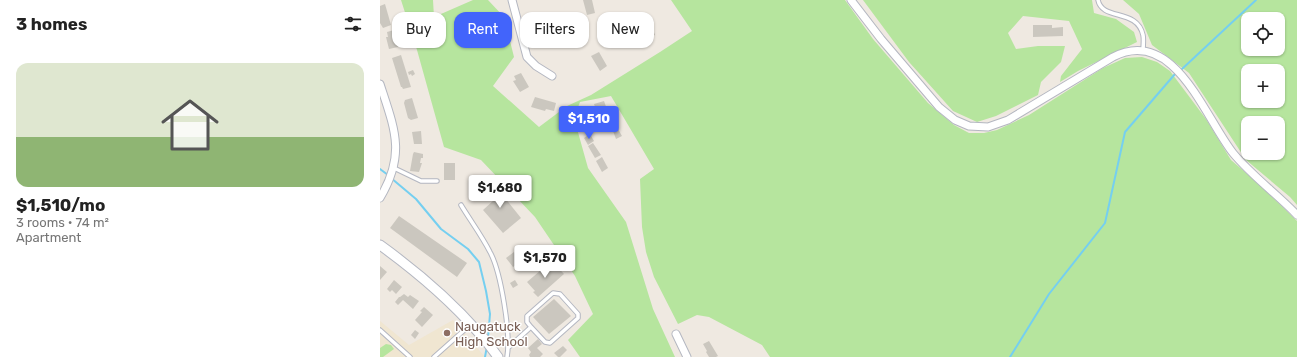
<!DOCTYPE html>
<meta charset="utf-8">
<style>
:root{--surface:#fff;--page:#f2f2f2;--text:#222;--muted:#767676;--line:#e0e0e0;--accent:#4264fb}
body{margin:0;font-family:Rubik,sans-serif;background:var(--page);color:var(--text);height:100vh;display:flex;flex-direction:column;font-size:15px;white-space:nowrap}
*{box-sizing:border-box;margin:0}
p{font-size:13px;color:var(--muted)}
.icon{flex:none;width:22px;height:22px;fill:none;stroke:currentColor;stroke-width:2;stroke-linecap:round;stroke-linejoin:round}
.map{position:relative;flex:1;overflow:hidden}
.sheet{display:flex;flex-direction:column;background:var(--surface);width:380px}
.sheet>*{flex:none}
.top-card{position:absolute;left:12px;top:12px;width:380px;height:36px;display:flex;gap:8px}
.buttons{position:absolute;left:861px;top:12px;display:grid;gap:8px}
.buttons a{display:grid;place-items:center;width:44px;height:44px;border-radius:8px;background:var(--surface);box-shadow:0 1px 3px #0004;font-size:20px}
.price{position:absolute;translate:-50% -34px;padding:0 9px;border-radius:4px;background:#fff;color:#222;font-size:13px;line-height:26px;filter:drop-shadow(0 1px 2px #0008)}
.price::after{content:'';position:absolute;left:50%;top:24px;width:12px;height:9px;margin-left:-6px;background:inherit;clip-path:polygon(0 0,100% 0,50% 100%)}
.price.selected{background:var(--accent);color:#fff}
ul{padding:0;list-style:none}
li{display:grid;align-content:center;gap:8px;height:212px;padding:0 16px}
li+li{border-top:1px solid var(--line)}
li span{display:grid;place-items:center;height:124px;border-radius:12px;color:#555}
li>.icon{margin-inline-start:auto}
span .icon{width:72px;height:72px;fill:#fffc;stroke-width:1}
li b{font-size:17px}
h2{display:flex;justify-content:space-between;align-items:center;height:48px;padding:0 16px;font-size:17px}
.chip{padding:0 14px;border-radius:12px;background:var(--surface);box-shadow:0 1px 3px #0004;font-size:14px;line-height:36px}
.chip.selected{background:var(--accent);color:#fff}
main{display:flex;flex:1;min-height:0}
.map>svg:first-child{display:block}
.education{fill:#f0e6d1}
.green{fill:#b6e59e;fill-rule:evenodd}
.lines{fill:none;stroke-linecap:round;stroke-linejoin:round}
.stream{stroke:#75cff0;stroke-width:2}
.building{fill:#cbc7bf}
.service-casing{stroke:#b4b7c1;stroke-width:5.5}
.minor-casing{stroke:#b4b7c1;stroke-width:9}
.tertiary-casing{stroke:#b4b7c1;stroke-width:11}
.service{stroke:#fff;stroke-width:3.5}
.minor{stroke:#fff;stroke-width:7}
.tertiary{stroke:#fff;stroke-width:9}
.education-dot{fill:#8d6e63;stroke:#fff;stroke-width:1.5}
.labels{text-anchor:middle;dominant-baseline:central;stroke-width:3;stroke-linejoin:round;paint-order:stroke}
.education-label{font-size:13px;fill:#785e54;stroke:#fff;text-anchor:start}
</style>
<main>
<section class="sheet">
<h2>3 homes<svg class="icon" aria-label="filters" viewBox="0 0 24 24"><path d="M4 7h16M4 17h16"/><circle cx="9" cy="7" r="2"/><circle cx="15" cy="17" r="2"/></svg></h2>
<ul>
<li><span style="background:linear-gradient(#dfe7d0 60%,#8fb573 0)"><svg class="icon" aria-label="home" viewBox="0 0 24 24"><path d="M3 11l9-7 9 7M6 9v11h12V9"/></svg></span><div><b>$1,510/mo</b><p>3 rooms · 74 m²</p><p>Apartment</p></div></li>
</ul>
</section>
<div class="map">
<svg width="917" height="357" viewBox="0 0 917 357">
<rect width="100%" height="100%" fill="#efe9e1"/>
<path class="education" d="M73,320L105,357H0V321L29,345Z"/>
<path class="green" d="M21,0H53L54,17L93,0H108L124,17L134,57L113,86L159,127L187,106L211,95L280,52L312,31L291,0H465L493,39L548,103L574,125L589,133H604L617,130L649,115L723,68L745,58L762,57L777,62L790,71L826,119L851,160L879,184L917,221V357H390L382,345L329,317L317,315L298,324L274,277L266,252L262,227L260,179L274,169L231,96L200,102L194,118L208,168L246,222L273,309L295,357H200L188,340L213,314L195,276L155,217L101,160L64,147L37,50Z
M483,0H712L714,13L736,19L754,32L757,42L698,71L680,82L681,76L702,49L689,21L643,16L628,33L636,49L658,46H685L681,62L661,82L658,95L616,116L597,122L573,111L529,62Z
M743,0H917V205L910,197L866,160L809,73L772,45L759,14ZM868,19H898V49H868ZM868,71H898V101H868ZM868,123H898V153H868Z
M6,344L11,345L14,349L3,357H0V348Z"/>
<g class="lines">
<path class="stream" d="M802,69L876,0
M0,169L8,175
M11,178L36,199L61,229L88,249L99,262L106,291L110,314L108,338
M105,357L107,346
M630,357L669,294L725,223L745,132L795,74"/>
</g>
<path class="building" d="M203,0H212L215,13L207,15Z
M5,4L11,25L3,28L0,23V6Z
M269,19L275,35L266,39L260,22Z
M653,25H672V28L683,27V36L653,37Z
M14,30L18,47L9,49L6,37H8L7,32Z
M219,52L227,66L220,71L211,56Z
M21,55L31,87L23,89L22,87H21L12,58Z
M33,70L35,74L32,76L31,74L29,75L28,72Z
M141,73L149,87L140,92L133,81L136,80L134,76Z
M155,97L176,103L174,111L166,109L165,111L151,107Z
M32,98L38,118L31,120L28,118L24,103L25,100Z
M224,101L230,118L220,122L214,104Z
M238,129L242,136L236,139L233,131Z
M41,131L42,144H34L32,132Z
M210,134L214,141L208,145L204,138Z
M213,143L221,155L215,158L208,146Z
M34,152L43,154V158H41L40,163H42L39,172L30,171L33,154Z
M222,157L228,168L222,172L216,161Z
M64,163H75V180H64Z
M107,180L110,184L112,182L141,218L123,233L103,210L114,200L101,185Z
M19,216L87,263L77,277L10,228Z
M145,247L150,254L133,267L126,258L134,252L135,254Z
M171,260L184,274L158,297L153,292L155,291L147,282L161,270L163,272L166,269L164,267Z
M0,266L7,272L0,280Z
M14,280L22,287L16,294L12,290L10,292L7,289Z
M135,280L138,285L133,288L130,283Z
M24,294L28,297L30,295L39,301L33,309L23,300L18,305L15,302L19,297H20Z
M174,299L191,316L169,334L153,317Z
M44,307L53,315L42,327L35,320L42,312L40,311Z
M35,330L39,333L35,339L31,335Z
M158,339L162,344L157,348L163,354L160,357H150L149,355L151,352L148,348Z
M329,341L338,356L336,357H329L326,352L327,351L323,344Z
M183,346L187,350L180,357H178L174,353Z"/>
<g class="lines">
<g class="service-casing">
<path id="service" d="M718,0C722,21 757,8 763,35C764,40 763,46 763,51
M14,168L41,181H57
M81,205C90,220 102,236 110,252C121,272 131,334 127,357
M0,330L30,357
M129,347L151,327L165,342L170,343L198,318V314L180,294L173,293L147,316V322L151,327
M54,357L90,325"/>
</g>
<g class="minor-casing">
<path id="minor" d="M132,0L147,57L156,66L172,76
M471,0L501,39L559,107L575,120L589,126L608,127L628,120L733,57C794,25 825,118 853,153C872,176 897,194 917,215
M0,84C15,130 26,154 0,198
M296,334L307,357"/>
</g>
<g class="tertiary-casing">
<path id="tertiary" d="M0,245C36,271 70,300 99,333C106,340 112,349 118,357"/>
</g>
<use href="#service" class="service"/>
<use href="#minor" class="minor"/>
<use href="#tertiary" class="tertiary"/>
</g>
<circle class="education-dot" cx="67" cy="333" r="4"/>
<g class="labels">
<g class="education-label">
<text x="75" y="326">Naugatuck<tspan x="75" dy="15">High School</tspan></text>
</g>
</g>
</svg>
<div class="buttons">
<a><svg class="icon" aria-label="locate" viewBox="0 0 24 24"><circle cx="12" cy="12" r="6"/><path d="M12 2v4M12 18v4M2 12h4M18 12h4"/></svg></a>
<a>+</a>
<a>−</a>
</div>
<b class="price selected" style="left:209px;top:140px">$1,510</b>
<b class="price" style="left:120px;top:209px">$1,680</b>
<b class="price" style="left:165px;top:279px">$1,570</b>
<div class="top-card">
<a class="chip">Buy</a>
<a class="chip selected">Rent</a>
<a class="chip">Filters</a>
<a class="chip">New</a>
</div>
</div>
</main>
